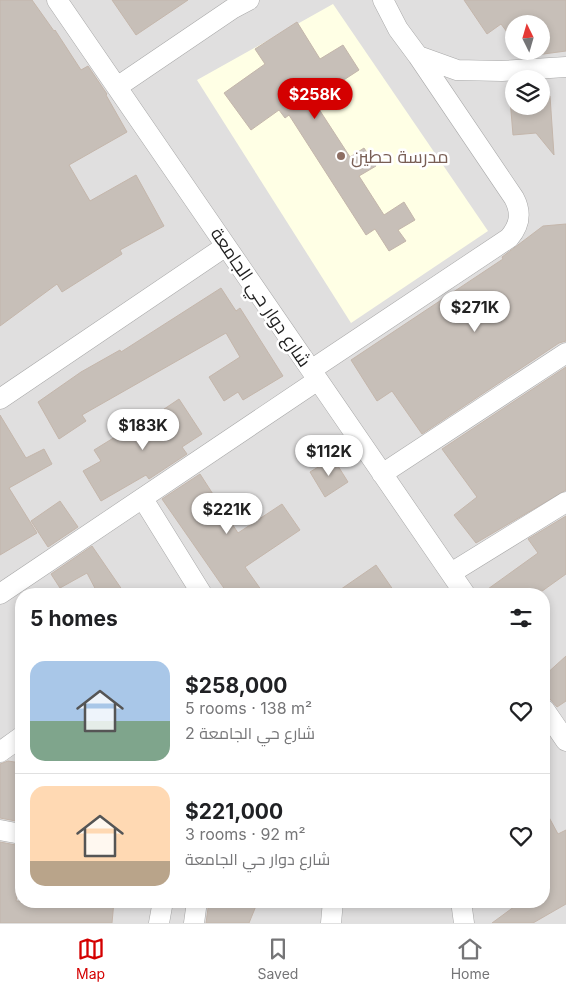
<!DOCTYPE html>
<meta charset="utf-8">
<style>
:root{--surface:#fff;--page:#f2f2f2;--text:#202124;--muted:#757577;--line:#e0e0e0;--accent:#d40000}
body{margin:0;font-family:Inter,Cairo,sans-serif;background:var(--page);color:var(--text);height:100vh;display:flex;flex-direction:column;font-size:19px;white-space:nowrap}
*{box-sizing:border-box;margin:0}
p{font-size:16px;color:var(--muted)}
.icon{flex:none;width:28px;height:28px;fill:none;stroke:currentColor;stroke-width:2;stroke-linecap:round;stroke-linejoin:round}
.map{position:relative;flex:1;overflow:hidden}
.side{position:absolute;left:15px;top:588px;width:535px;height:320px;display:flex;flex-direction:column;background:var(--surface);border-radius:20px;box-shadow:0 2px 8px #0003}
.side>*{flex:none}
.needle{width:32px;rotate:355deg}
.buttons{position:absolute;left:505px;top:15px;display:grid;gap:10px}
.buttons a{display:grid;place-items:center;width:45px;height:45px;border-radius:50%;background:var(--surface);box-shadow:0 2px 8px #0003;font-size:25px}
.price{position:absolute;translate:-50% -42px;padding:0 11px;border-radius:18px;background:#fff;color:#222;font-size:16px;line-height:32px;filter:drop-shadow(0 1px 2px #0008)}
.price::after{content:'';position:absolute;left:50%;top:30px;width:15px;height:11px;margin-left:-8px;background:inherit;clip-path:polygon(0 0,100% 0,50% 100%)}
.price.current{background:var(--accent);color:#fff}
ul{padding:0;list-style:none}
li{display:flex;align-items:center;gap:15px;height:125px;padding:0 15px}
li+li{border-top:1px solid var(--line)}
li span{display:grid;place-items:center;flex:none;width:140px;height:100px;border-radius:15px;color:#555}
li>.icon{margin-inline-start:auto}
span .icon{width:60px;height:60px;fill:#fffc;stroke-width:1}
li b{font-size:21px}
h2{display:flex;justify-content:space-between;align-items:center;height:60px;padding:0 15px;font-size:21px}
.dock{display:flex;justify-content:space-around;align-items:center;height:70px;border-top:1px solid var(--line);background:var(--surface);font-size:14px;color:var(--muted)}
.dock a{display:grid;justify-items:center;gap:2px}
.dock .current{color:var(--accent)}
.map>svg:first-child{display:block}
.residential{fill:#e0dfdf;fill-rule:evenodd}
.education{fill:#ffffe5}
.building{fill:#c7bfb8;stroke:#c4b6ab}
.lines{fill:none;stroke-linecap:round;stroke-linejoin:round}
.minor-casing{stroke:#a9a9a9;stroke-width:21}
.minor{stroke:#fff;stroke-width:20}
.education-dot{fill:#8d6e63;stroke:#fff;stroke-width:2}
.labels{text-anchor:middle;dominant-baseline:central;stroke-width:5;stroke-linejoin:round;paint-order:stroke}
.education-label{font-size:18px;fill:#785e54;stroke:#fff;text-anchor:start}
.street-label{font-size:18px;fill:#222;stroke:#fff}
</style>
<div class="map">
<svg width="566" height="923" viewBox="0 0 566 923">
<rect width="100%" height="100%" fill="#f2efe9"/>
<path class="residential" d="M0,0H566V923H0ZM514,24H541V51H514ZM514,79H541V106H514ZM21,594H544V901H21Z"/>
<path class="education" d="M333,4L488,231L351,323L197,80Z"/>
<path class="building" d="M0,0H32L54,31L55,30L81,70L88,66L107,94L106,95L127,132L69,165L90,201L136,175L164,226L120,250L122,254L62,292L57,284L0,326Z
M112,0H188L136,35Z
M464,0H566V51L536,55L534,51H541V24H514V27L507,32L501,24L487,34Z
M297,22L320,59L343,45L359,70L313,100L350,157L364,148L376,166L359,176L384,215L404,202L415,220L398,230L406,241L389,251L375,229L366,235L289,115L285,118L279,110L251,130L224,93L265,64L255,49Z
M550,96L554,155L536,133L513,135L510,99H514V106H541V97Z
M566,224V341L559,343L422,434L392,391L377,401L351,360L503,259L502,257L543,226Z
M221,288L236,311L240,308L283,376L243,400L238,392L224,401L209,377L240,357L226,333L82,415L86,421L59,439L38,402L81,372L120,350L121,352Z
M566,367V490L476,543L454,515L477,497L442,449Z
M179,399L202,434L182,447L187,454L149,479L146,475L101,501L83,471L101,461L94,450L128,429L130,432Z
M0,415L26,458L44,449L52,464L9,488L37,533L0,555Z
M333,458L348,482L325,497L310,472Z
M200,474L238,533L282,504L300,530L245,567L264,594H228L162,499Z
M60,501L78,527L48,547L31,521Z
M566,516V574L538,594H481L538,553L528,539Z
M92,546L125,594H98L87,573L60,588L51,574Z
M376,565L396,594H334Z
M566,656V701L557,707L550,699L544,697V676Z
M8,761L21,763V822L0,818V764Z
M544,808L558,834L566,830V904L533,923H492L522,901H544Z
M0,842L21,846V874L16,901H114L112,923H0Z
M209,901H258L249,923H206Z"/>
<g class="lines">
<g class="minor-casing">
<path id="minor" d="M57,0L465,594
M383,0L398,29L418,56L457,70L502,71L566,67
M117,87L232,9L249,0
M311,370L509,238C520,225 522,213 514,198L418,56
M0,399L226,246
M382,474L566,353
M143,499L202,594
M451,573L566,502
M0,594L318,380
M544,709L566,741
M0,752L21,737
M0,830L21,834
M461,901L464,923
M159,923L163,901
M194,923L197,901
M331,923L333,901"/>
</g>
<use href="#minor" class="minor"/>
</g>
<circle class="education-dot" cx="341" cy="156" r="5"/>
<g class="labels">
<g class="education-label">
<text x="351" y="156">مدرسة حطين</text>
</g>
<g class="street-label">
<text transform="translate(261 297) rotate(56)">شارع دوار حي الجامعة</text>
</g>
</g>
</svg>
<div class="buttons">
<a><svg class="needle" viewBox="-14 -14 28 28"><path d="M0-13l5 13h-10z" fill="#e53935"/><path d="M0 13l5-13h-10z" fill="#757577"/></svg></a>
<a><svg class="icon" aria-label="layers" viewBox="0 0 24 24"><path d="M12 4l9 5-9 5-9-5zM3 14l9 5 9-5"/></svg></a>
</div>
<b class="price current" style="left:315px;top:120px">$258K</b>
<b class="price" style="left:475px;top:333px">$271K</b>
<b class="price" style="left:143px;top:451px">$183K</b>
<b class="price" style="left:329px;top:477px">$112K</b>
<b class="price" style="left:227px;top:535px">$221K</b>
<section class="side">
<h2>5 homes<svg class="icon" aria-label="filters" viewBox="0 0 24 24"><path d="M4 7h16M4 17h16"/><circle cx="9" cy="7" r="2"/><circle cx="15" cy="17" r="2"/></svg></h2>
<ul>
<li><span style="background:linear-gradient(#a9c7e8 60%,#7fa58c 0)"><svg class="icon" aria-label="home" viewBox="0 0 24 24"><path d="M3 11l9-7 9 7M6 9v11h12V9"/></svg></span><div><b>$258,000</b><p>5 rooms · 138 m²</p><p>شارع حي الجامعة 2</p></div><svg class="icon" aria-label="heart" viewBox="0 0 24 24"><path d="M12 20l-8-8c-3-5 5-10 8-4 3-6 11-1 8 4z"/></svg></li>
<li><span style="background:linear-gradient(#ffd9b3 75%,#b9a48a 0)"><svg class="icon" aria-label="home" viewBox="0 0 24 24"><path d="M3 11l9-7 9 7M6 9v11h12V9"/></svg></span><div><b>$221,000</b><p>3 rooms · 92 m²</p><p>شارع دوار حي الجامعة</p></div><svg class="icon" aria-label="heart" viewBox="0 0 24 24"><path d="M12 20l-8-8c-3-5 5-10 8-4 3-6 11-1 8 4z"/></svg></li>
</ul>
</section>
</div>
<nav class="dock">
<a class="current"><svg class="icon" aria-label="map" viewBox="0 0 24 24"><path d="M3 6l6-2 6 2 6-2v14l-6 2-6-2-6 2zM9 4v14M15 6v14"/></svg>Map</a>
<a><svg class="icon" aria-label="saved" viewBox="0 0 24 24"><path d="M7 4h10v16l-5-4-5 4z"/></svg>Saved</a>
<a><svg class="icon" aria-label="home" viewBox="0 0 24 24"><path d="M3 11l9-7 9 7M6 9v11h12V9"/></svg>Home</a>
</nav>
